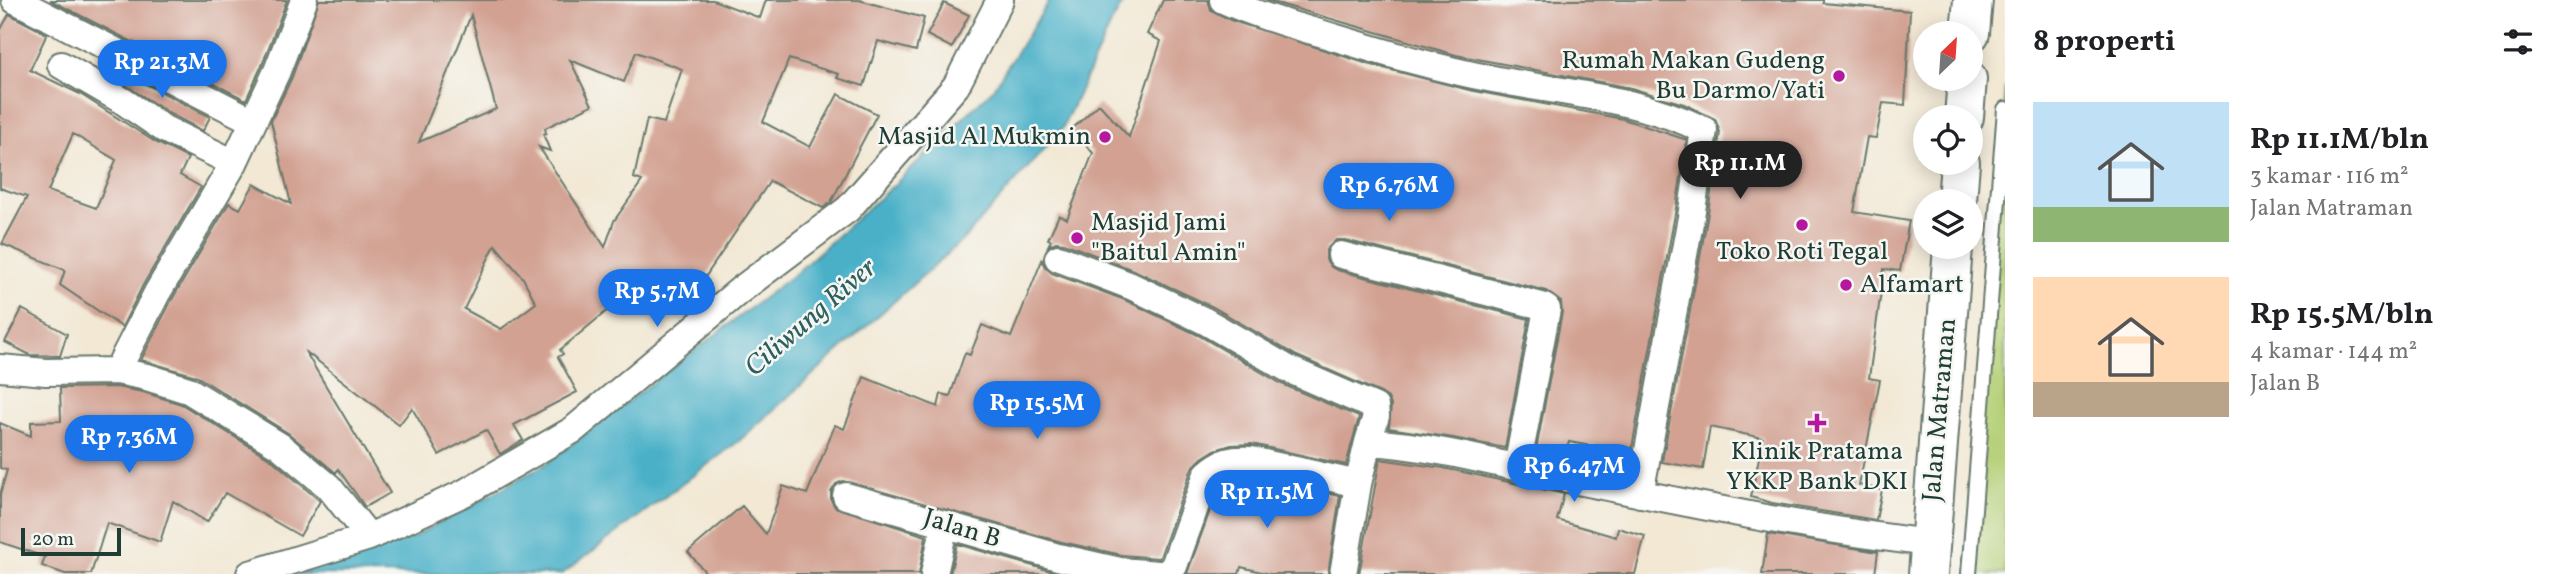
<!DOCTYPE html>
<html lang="id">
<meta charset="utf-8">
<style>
:root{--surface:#fff;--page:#f6f6f6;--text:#202124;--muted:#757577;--accent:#1a73e8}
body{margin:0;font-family:Vollkorn,serif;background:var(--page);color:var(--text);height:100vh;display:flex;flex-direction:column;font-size:26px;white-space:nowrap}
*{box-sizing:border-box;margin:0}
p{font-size:23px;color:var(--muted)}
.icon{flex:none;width:38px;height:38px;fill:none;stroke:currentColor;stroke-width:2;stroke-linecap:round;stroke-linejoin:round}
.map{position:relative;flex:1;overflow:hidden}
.panel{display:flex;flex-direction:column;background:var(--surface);width:560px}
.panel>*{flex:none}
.needle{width:46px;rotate:25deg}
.buttons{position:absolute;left:1913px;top:21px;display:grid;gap:14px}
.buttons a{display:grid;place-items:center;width:70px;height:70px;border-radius:50%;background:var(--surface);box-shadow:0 4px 18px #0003;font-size:35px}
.scale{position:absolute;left:21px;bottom:18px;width:100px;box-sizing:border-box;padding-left:7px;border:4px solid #1f3d34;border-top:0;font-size:19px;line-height:24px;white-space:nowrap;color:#1f3d34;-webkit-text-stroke:5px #f6f6f2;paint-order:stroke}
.price{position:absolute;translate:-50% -60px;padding:0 16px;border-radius:24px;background:var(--accent);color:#fff;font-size:23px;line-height:46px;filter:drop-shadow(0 2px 4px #0008)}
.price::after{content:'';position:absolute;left:50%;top:42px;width:21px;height:16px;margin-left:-10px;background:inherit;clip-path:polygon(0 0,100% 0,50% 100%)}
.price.on{background:#222;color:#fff}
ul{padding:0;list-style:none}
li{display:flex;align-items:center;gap:21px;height:175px;padding:0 28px}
li span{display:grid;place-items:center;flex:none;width:196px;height:140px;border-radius:0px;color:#555}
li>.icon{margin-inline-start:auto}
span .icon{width:84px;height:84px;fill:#fffc;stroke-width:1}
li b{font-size:30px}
h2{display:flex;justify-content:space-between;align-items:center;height:84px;padding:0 28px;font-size:30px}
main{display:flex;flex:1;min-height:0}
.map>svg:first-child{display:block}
.green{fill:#b3cf75;stroke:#698654;stroke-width:2}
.water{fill:#49b0c8;stroke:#34767e;stroke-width:2}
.building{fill:#d2a192;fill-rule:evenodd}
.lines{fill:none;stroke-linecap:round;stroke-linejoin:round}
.lane-casing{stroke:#69796c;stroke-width:18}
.street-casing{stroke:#69796c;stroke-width:30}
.primary-casing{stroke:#69796c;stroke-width:42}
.lane{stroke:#fff;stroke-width:14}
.street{stroke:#fff;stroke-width:26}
.primary{stroke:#fff;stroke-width:38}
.poi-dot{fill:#b5179e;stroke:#f6f6f2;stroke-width:2.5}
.labels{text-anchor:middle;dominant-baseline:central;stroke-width:5;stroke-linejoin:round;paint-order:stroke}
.poi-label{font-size:26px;fill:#1f3d34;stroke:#f6f6f2;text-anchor:end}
.street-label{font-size:26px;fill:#1f3d34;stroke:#f6f6f2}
.water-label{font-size:28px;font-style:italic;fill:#2c6060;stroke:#f6f6f2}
</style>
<main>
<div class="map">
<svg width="2005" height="574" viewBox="0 0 2005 574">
<rect width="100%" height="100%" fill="#f6f6f2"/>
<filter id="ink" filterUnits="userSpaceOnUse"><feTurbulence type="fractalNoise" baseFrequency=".0143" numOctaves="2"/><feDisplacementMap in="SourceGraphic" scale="14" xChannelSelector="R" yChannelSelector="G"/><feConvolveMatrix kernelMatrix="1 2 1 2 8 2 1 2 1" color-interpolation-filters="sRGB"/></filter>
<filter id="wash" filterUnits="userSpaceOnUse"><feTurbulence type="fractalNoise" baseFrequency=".00686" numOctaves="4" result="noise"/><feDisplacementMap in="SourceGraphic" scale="28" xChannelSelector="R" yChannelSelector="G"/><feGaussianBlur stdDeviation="1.57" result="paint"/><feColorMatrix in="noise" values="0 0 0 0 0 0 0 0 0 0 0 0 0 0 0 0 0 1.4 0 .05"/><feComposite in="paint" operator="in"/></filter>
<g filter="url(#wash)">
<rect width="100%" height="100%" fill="#f2e8d4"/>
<path class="green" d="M2005,87V574H1969Z"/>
<path class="water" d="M1050,0H1125L1112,22L1062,129L968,235L739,441L562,574H296L412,538L546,464L796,273L896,183L992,90Z"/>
<g id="blocks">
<path class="building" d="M50,0H287L262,65L246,100Z
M319,0H713L760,18L766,0H859L924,18L916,51L878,41L864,86L837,78L839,74L789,59L763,122L810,147L838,94L877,114L831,202L823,208L770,181L689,301L648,274L618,307L615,304L560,350L563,354L558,357L577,392L514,425L523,440L500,454L486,430L439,455L412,408L399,425L305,351L390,493L365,507L338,469L336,473L288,433L196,376L141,360L171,301L229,203L240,209L254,184L291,204L271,121L292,77ZM471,15L496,109L419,142ZM636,52L682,69L664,123L647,119L634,178L642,181L614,221L605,247L539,147L550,151L543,134L546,133L545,128L592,105L570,60L624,82ZM495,245L523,278L536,303L501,329L464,309Z
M1163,0H1208L1211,10L1230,20L1368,64L1469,90L1623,119L1687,140L1675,214L1631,453L1569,442L1563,462L1535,456L1562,312L1561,302L1546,291L1345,240H1336L1326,250V260L1331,267L1337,270L1529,319L1505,448L1448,437L1389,428L1391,405L1388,398L1381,393L1297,356L1213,307L1138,272L1064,243L1056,242L1048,246L1051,240L1048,239L1059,215L1067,219L1093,153L1072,129L1099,104L1129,137L1161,41L1147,34Z
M1266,0H1823V3L1910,11L1905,105L1883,103L1876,138L1867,137L1854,212L1909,221L1900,271L1884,269L1869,378L1880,380L1859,485L1882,490L1876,520L1772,503L1751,497L1763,438L1710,427L1703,469L1662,462L1707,219L1720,132L1715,119L1684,104L1631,88L1456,55Z
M944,3L969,15L952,48L927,35Z
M9,14L47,34L30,70L80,94L155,142L188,158L180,175L201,187L143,285L122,327L60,285L65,270L2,244L27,197L0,188V31ZM73,134L116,160L96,208L48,191Z
M109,65L210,117L203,131L172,115L105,72Z
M1042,260L1045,267L1052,273L1125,300L1198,335L1282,384L1359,417L1346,465L1252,444L1231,445L1215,450L1202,458L1192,468L1160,557L1158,558L1122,555L1062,542L843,481L836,484L831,492V500L835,507L926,536L919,574H707L688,552L742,506L766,534L783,486L807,494L835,425L844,429L864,377L938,407L941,394L950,396L965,353L970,355L982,325L1011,337Z
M22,309L67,334L60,356L30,355L5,342Z
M116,387L143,392L181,404L271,459L320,501L300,536L225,493L207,522L173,501L160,542L107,523L91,574H65L42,566L45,557L0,542V495L7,470L0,468V423L31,436V422L61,421L60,388Z
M1380,459L1443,468L1564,494L1557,520L1616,537L1618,528L1645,536L1635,574H1359Z
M1249,476L1340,496L1328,574H1270L1241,567L1239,574H1187L1220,483L1232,477Z
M1768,534L1878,552L1875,574H1762Z
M957,544L1054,572L1062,574H950Z"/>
</g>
</g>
<g filter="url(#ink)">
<use href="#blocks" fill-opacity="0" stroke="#69796c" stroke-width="2"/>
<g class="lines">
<g class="lane-casing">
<path id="lane" d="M1969,574L2005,109"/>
</g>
<g class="street-casing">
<path id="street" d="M15,0L253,121
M1223,0C1258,16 1296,26 1333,37C1386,53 1439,69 1493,79C1563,93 1639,98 1704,130L1691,217L1640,494
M61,65L123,101L164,129L234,163
M1341,255L1542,306L1547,309L1517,468
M1058,258L1131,286L1205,321L1290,370L1375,407L1376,416L1368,442
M0,368L46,372L117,371L147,377L188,390L280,446L329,487L369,537
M117,371L157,293L234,163L277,71L304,0
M846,496L1058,557L1120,571L1159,574L1168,572L1174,566L1207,474C1221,461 1232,459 1251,460L1358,484
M250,574L369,537L464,493L573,430L739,291L848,209L956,86L1000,0
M934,574L945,524
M1343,574L1358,484L1368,442C1437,446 1506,466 1573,480C1691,504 1810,529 1930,543"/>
</g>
<g class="primary-casing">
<path id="primary" d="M1970,33L1973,0
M1964,117L1967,79
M1957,201L1960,163
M1928,574L1953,247"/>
</g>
<use href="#lane" class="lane"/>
<use href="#street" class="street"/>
<use href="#primary" class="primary"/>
</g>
</g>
<g class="poi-dot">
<circle cx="1839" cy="76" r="7"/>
<circle cx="1105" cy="137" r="7"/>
<circle cx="1802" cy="225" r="7"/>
<circle cx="1077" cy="238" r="7"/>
<circle cx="1846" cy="285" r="7"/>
<path d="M1813.5 412.5h7v7h7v7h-7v7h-7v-7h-7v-7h7z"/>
</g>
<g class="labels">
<g class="poi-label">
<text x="1825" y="61">Rumah Makan Gudeng<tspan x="1825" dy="30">Bu Darmo/Yati</tspan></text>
<text x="1091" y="137">Masjid Al Mukmin</text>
<text x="1091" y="223" text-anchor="start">Masjid Jami<tspan x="1091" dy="30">"Baitul Amin"</tspan></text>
<text x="1802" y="252" text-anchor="middle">Toko Roti Tegal</text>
<text x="1860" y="285" text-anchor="start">Alfamart</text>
<text x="1817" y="452" text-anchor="middle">Klinik Pratama<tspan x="1817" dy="30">YKKP Bank DKI</tspan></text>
</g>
<g class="street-label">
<text transform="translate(1940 410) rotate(-85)">Jalan Matraman</text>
<text transform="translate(962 529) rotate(17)">Jalan B</text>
</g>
<g class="water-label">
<text transform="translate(811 318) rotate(-41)">Ciliwung River</text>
</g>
</g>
</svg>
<div class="buttons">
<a><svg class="needle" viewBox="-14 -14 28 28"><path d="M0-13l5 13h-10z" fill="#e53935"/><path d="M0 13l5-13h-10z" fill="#757577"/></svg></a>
<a><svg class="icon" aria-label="locate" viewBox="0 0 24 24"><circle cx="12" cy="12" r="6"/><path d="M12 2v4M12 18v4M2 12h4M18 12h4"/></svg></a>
<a><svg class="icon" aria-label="layers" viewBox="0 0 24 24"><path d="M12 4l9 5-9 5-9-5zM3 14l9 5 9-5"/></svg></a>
</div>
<div class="scale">20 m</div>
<b class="price" style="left:162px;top:100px">Rp 21.3M</b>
<b class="price on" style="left:1740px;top:201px">Rp 11.1M</b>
<b class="price" style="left:1389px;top:223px">Rp 6.76M</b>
<b class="price" style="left:657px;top:329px">Rp 5.7M</b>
<b class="price" style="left:1037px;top:441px">Rp 15.5M</b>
<b class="price" style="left:129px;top:475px">Rp 7.36M</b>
<b class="price" style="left:1574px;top:504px">Rp 6.47M</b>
<b class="price" style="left:1267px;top:530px">Rp 11.5M</b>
</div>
<section class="panel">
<h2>8 properti<svg class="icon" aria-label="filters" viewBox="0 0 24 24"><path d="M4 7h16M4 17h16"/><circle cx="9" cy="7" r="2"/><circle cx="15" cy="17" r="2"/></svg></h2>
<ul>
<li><span style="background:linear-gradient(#bfe0f5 75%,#8fb573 0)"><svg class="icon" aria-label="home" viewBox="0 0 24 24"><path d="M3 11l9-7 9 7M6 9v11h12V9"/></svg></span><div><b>Rp 11.1M/bln</b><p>3 kamar · 116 m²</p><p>Jalan Matraman</p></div></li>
<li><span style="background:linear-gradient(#ffd9b3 75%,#b9a48a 0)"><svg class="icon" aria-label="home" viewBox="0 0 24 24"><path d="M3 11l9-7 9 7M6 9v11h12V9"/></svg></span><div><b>Rp 15.5M/bln</b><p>4 kamar · 144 m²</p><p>Jalan B</p></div></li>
</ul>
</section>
</main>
